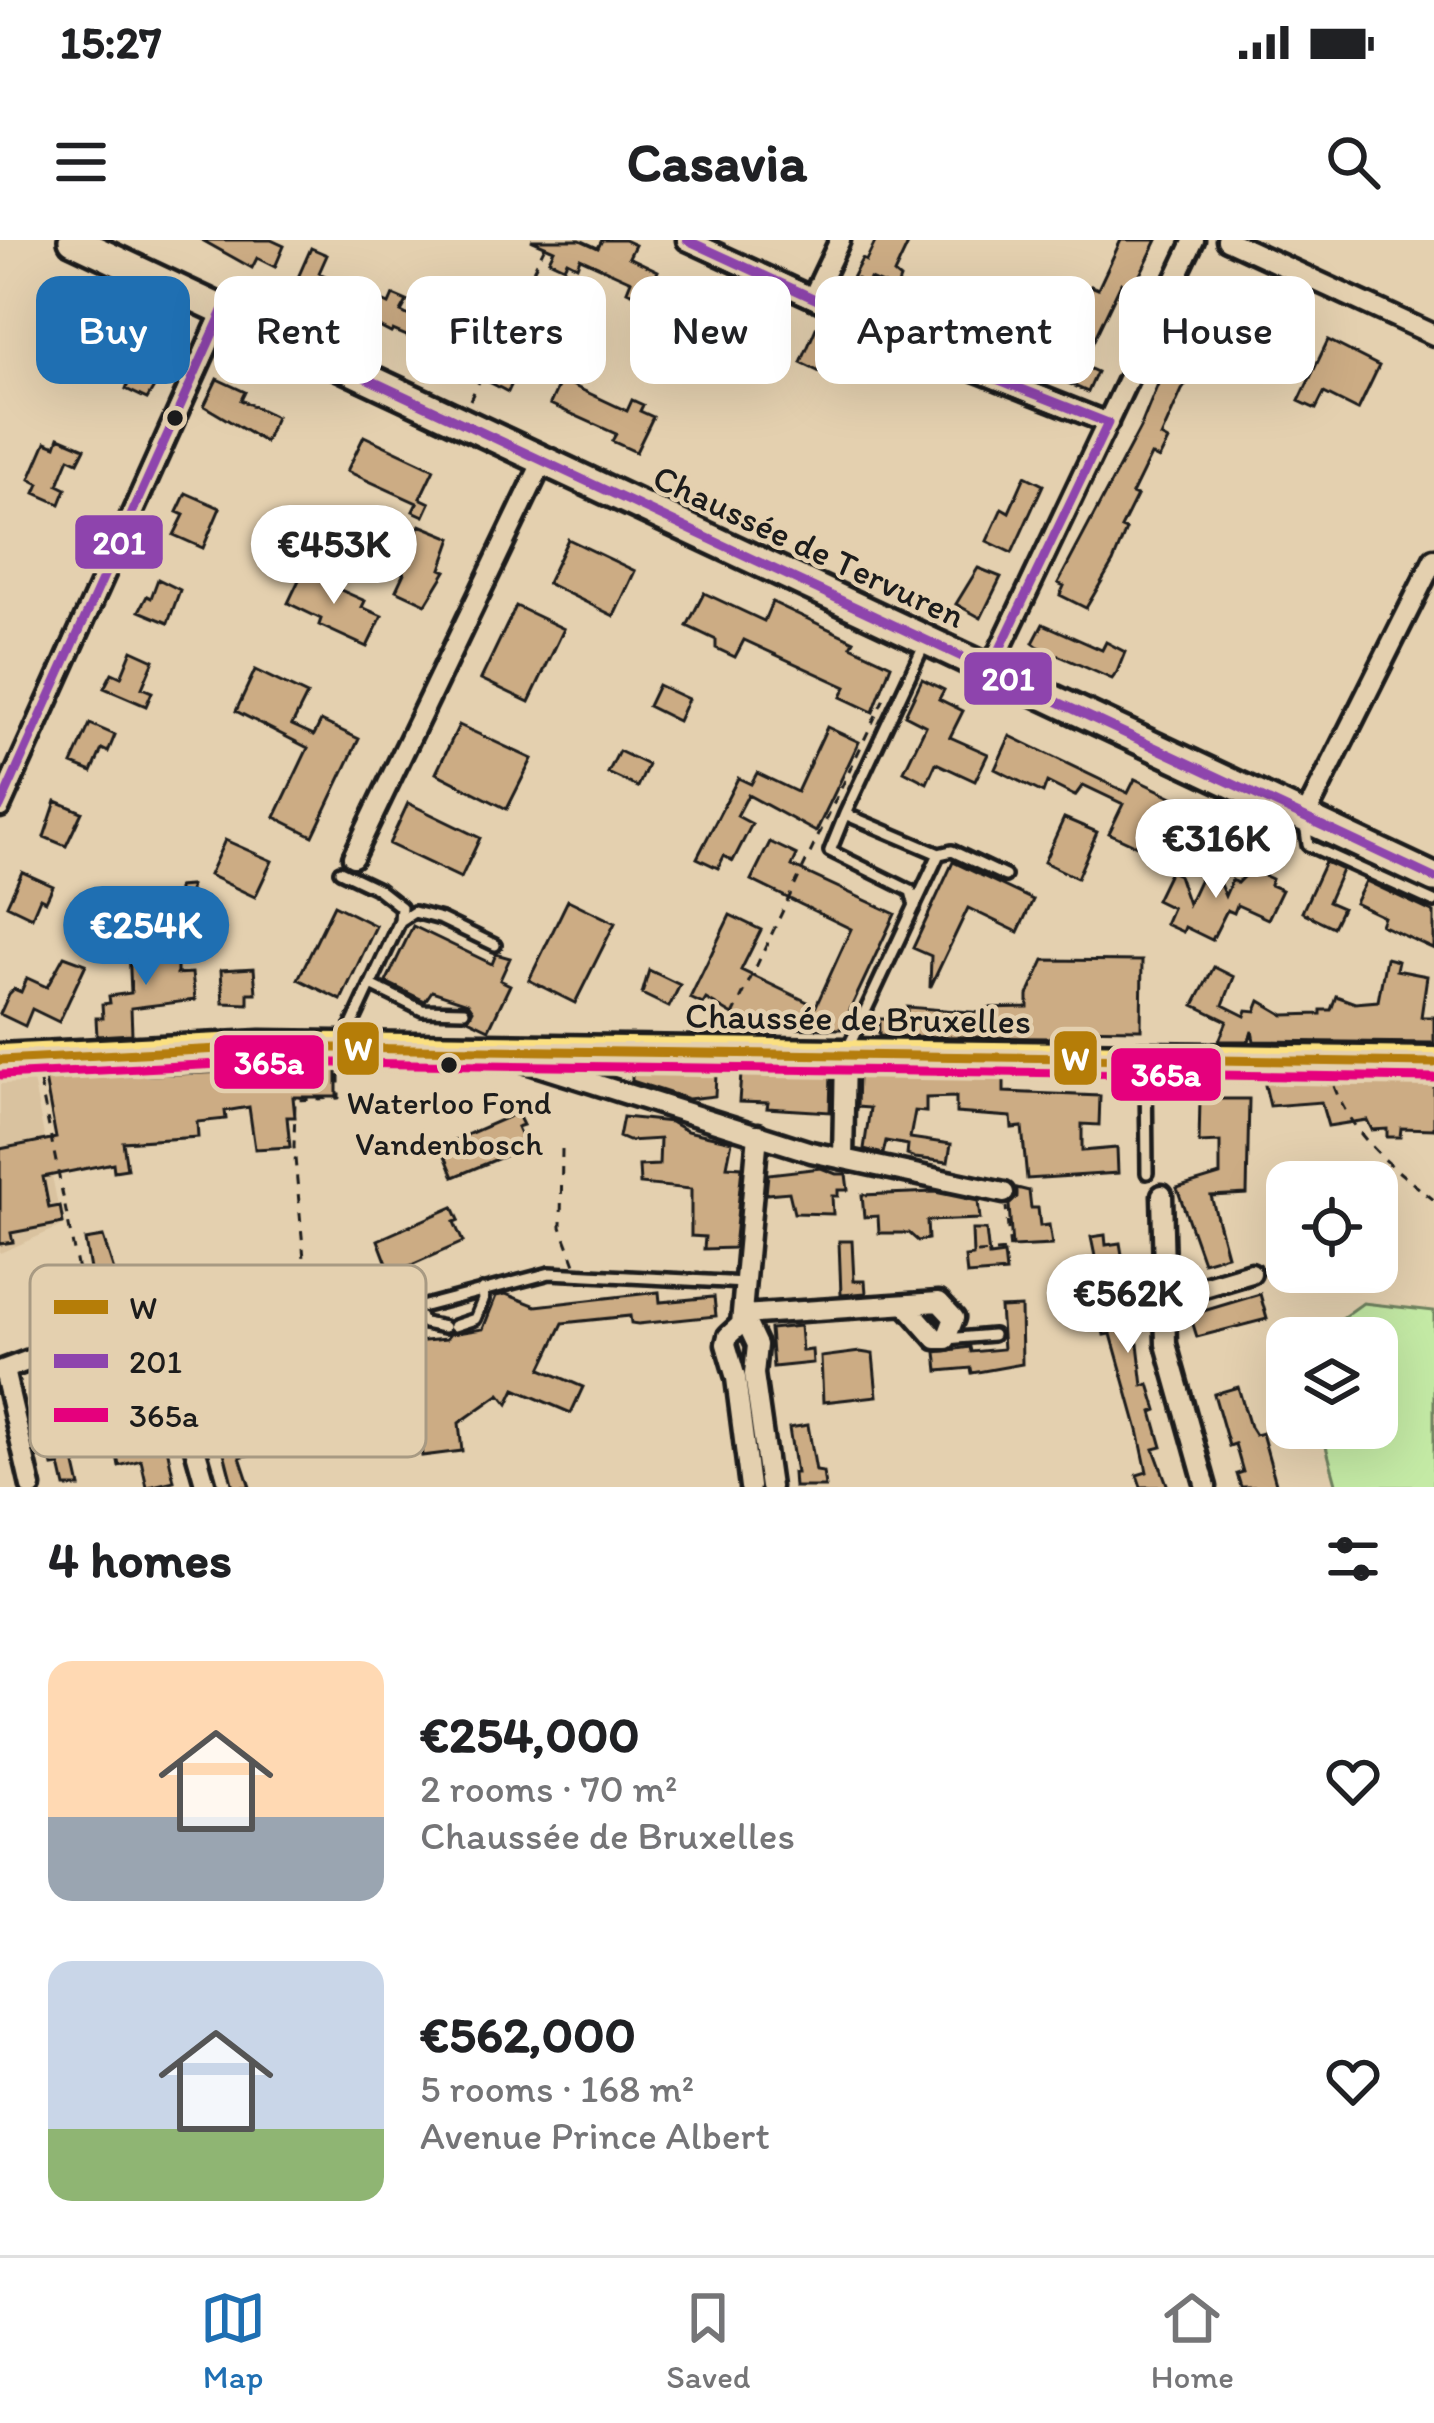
<!DOCTYPE html>
<meta charset="utf-8">
<style>
:root{--surface:#fff;--page:#f6f6f6;--text:#202124;--muted:#757577;--line:#e0e0e0;--accent:#1f6fb2}
body{margin:0;font-family:Itim,sans-serif;background:var(--page);color:var(--text);height:100vh;display:flex;flex-direction:column;font-size:45px;white-space:nowrap}
*{box-sizing:border-box;margin:0}
p{font-size:39px;color:var(--muted)}
.icon{flex:none;width:66px;height:66px;fill:none;stroke:currentColor;stroke-width:2;stroke-linecap:round;stroke-linejoin:round}
.map{position:relative;height:1247px;overflow:hidden}
.sheet{display:flex;flex-direction:column;background:var(--surface);flex:1}
.sheet>*{flex:none}
.banner{position:absolute;left:36px;top:36px;width:1362px;height:108px;display:flex;gap:24px}
.buttons{position:absolute;left:1266px;top:921px;display:grid;gap:24px}
.buttons a{display:grid;place-items:center;width:132px;height:132px;border-radius:24px;background:var(--surface);box-shadow:0 12px 48px #0002;font-size:60px}
.price{position:absolute;translate:-50% -102px;padding:0 27px;border-radius:42px;background:#fff;color:#222;font-size:39px;line-height:78px;filter:drop-shadow(0 3px 6px #0008)}
.price::after{content:'';position:absolute;left:50%;top:72px;width:36px;height:27px;margin-left:-18px;background:inherit;clip-path:polygon(0 0,100% 0,50% 100%)}
.price.current{background:var(--accent);color:#fff}
ul{padding:0;list-style:none}
li{display:flex;align-items:center;gap:36px;height:300px;padding:0 48px}
li span{display:grid;place-items:center;flex:none;width:336px;height:240px;border-radius:24px;color:#555}
li>.icon{margin-inline-start:auto}
span .icon{width:144px;height:144px;fill:#fffc;stroke-width:1}
li b{font-size:51px}
h2{display:flex;justify-content:space-between;align-items:center;height:144px;padding:0 48px;font-size:51px}
.chip{padding:0 42px;border-radius:24px;background:var(--surface);box-shadow:0 12px 48px #0002;font-size:42px;line-height:108px}
.chip.current{background:var(--accent);color:#fff}
.status{display:flex;justify-content:space-between;align-items:center;height:84px;padding:0 60px;background:var(--surface);direction:ltr}
.status svg{height:33px;fill:currentColor}
header{display:flex;justify-content:space-between;align-items:center;height:156px;padding:0 48px;background:var(--surface);font-size:54px;font-weight:700}
.tab-bar{display:flex;justify-content:space-around;align-items:center;height:168px;border-top:3px solid var(--line);background:var(--surface);font-size:33px;color:var(--muted)}
.tab-bar a{display:grid;justify-items:center;gap:6px}
.tab-bar .current{color:var(--accent)}
.map>svg:first-child{display:block}
.built{fill:#d9c29f}
.green{fill:#c4eaa5;stroke:#708360;stroke-width:3}
.building{fill:#ccac84;stroke:#1c1c1c;stroke-width:3}
.lines{fill:none;stroke-linecap:round;stroke-linejoin:round}
.lane-casing{stroke:#1c1c1c;stroke-width:18}
.street-casing{stroke:#1c1c1c;stroke-width:27}
.secondary-casing{stroke:#1c1c1c;stroke-width:36}
.primary-casing{stroke:#1c1c1c;stroke-width:39}
.path{stroke:#1c1c1c;stroke-width:3;stroke-dasharray:9 9;stroke-linecap:butt}
.lane{stroke:#e4d0af;stroke-width:9}
.street{stroke:#e4d0af;stroke-width:18}
.secondary{stroke:#e4d0af;stroke-width:27}
.primary{stroke:#fbe080;stroke-width:30}
.bus-1-casing{stroke:#e4d0af;stroke-width:18}
.bus-2-casing{stroke:#e4d0af;stroke-width:18}
.bus-3-casing{stroke:#e4d0af;stroke-width:18}
.bus-1{stroke:#b57d08;stroke-width:9}
.bus-2{stroke:#8e44ad;stroke-width:9}
.bus-3{stroke:#e5007d;stroke-width:9}
.bus-dot{fill:#1c1c1c;stroke:#e4d0af;stroke-width:4.5}
.labels{text-anchor:middle;dominant-baseline:central;stroke-width:9;stroke-linejoin:round;paint-order:stroke}
.bus-label{font-size:33px;fill:#1c1c1c;stroke:#e4d0af}
.street-label{font-size:36px;fill:#1c1c1c;stroke:#e4d0af}
.key{fill:#e4d0af;stroke:#a89a83;stroke-width:3}
.key-label{font-size:33px;fill:#1c1c1c}
.line-badge{stroke:#e4d0af;stroke-width:4.5}
.badge-label{font-size:33px;text-anchor:middle;font-weight:bold;fill:#fff}
</style>
<div class="status"><b>15:27</b><svg viewBox="0 0 49 12"><path d="M0 12V9h3v3zM5 12V6h3v6zM10 12V3h3v9zM15 12V0h3v12zM26 1h20v11H26zM47 4h2v5h-2z"/></svg></div>
<header><svg class="icon" aria-label="menu" viewBox="0 0 24 24"><path d="M4 6h16M4 12h16M4 18h16"/></svg>Casavia<svg class="icon" aria-label="search" viewBox="0 0 24 24"><circle cx="10" cy="10" r="6"/><path d="M15 15l6 6"/></svg></header>
<div class="map">
<svg width="1434" height="1247" viewBox="0 0 1434 1247">
<rect width="100%" height="100%" fill="#e4d0af"/>
<filter id="ink" filterUnits="userSpaceOnUse"><feTurbulence type="fractalNoise" baseFrequency=".00833" numOctaves="2"/><feDisplacementMap in="SourceGraphic" scale="24" xChannelSelector="R" yChannelSelector="G"/><feConvolveMatrix kernelMatrix="1 2 1 2 8 2 1 2 1" color-interpolation-filters="sRGB"/></filter>
<g filter="url(#ink)">
<path class="built" d="M26,805L62,986L0,1013V806Z"/>
<path class="green" d="M1363,1063L1434,1071V1247H1337L1321,1188H1377V1098L1297,1096L1338,1081Z"/>
<path class="building" d="M202,0H271L284,6L275,27L257,18L252,28Z
M531,0H580L598,8L602,0H624L635,5L629,17L658,31L646,60L627,51L631,41L580,18L577,26L567,21L564,27L549,20L554,10Z
M876,0H910L894,34L900,39L896,50L870,39L864,52L853,47L857,39L852,38L862,19L866,21Z
M1121,0H1157L1133,49L1121,43L1082,125L1097,132L1088,152L1046,133L1091,46L1098,49Z
M311,8L327,15L319,33L389,64L393,55L407,61L401,72L426,84L431,72L438,76L441,70L454,76L450,88L503,113L513,94L527,100L530,93L548,102L536,129L522,122L508,152L489,142L493,136L407,96L393,90L391,93L324,59L326,56L296,42Z
M1201,62L1219,70L1204,100L1182,89Z
M65,63L77,68L73,76L124,103L122,108L165,129L147,159L126,149L129,141L101,128L98,133L86,127L90,116L50,100Z
M816,88L838,98L822,133L801,123Z
M1328,100L1379,126L1358,170L1324,153L1316,169L1299,161Z
M1171,112L1199,124L1182,150L1161,197L1168,201L1159,219L1151,215L1132,254L1137,256L1121,288L1126,290L1113,322L1086,368L1060,355L1064,346L1058,343L1140,188Z
M217,139L245,152L241,160L276,177L265,202L204,166Z
M561,140L627,171L632,160L643,165L640,171L653,177L636,212L612,201L616,194L550,164Z
M364,196L434,229L420,258L430,263L424,276L413,271L417,263L347,231Z
M59,197L85,208L78,222L69,218L63,232L58,245L66,249L60,264L35,253L39,244L30,239L46,202L56,206Z
M1025,236L1043,245L1012,313L987,301L1002,268L1009,272Z
M186,253L220,268L203,308L174,295L184,275L177,272Z
M420,285L452,298L441,329L446,331L426,364L396,350L404,333L398,331Z
M568,299L635,331L614,376L547,343Z
M307,323L329,333L325,343L365,361L362,367L382,376L367,407L319,385L321,379L288,363Z
M978,328L1001,337L981,378L956,364Z
M158,339L180,350L168,383L139,371L147,356L151,358Z
M704,353L764,381L772,362L854,401L851,406L891,425L873,472L841,457L846,447L744,400L735,417L716,408V400L687,386Z
M516,366L564,389L529,462L481,439Z
M1043,384L1102,410L1106,402L1125,412L1117,432L1112,439L1037,406L1033,403Z
M132,410L154,420L142,448L152,452L146,466L104,448L112,433L121,437Z
M255,430L307,455L292,485L314,495L321,481L359,499L313,596L275,577L308,508L236,471Z
M922,439L944,450L939,459L963,471L950,497L988,514L975,541L936,523L927,543L904,531L926,486L905,475Z
M658,445L688,459L678,481L648,466Z
M90,484L115,495L108,512L102,509L92,532L72,524Z
M459,485L532,519L507,569L436,533Z
M827,487L859,502L816,592L748,555L737,576L752,584L733,621L724,616L718,628L697,618L738,538L751,544L757,533L797,552Z
M1010,496L1128,553L1135,539L1179,560L1154,614L1109,593L1123,564L1083,545L1075,556L1047,542L1043,553L995,529Z
M619,511L648,525L638,547L608,533Z
M56,561L82,572L66,606L44,597Z
M408,563L480,598L461,638L389,604Z
M1064,578L1097,592L1077,638L1044,622Z
M225,600L272,621L255,657L209,635Z
M770,602L797,615L792,626L895,674L841,789L736,788L740,779L706,759L703,764L690,758L730,675L761,690L741,730L816,766L851,689L751,640Z
M953,622L1033,660L1018,692L968,668L930,748L931,716L913,708Z
M1325,622L1342,630L1328,662L1342,668L1333,687L1302,672Z
M1208,630L1215,633L1225,656L1232,640L1237,643L1245,635L1261,634L1272,639L1270,645L1282,650L1268,679L1237,665L1234,673L1227,670L1212,700L1185,687L1183,692L1165,684L1172,668L1156,660L1170,631L1178,635L1188,664L1202,634Z
M22,632L53,646L46,661L40,658L32,677L7,665Z
M1366,641L1434,673V709L1381,685L1384,677L1355,663Z
M190,646L191,690L167,691L166,657H178V647Z
M568,660L615,683L575,763L529,740Z
M334,665L376,686L341,760L298,739Z
M413,686L492,724L496,714L510,718L500,740L510,745L489,789L468,779L473,770L468,763L432,751L425,761L386,742Z
M177,705V734L192,733L195,760L131,768L132,794L97,796L96,778H103L102,764L110,763L109,756L131,753L129,708Z
M64,716L86,724L59,782L32,769L25,786L0,774L9,754L14,749L21,752L27,738L47,747Z
M1386,718L1398,721L1396,730L1427,736L1421,777H1434V803L1254,801L1252,791L1249,801H1219L1227,781L1194,765L1214,727L1234,737L1223,765L1245,776L1247,770L1256,771L1260,761L1284,775L1321,774V770H1331L1336,756L1355,763L1378,761Z
M1044,720L1142,721L1141,789L1062,788L1049,798L879,796V779H907V767L983,773L984,768L1028,767V755Z
M254,728L256,753H248V764L223,763L221,730Z
M649,730L680,745L669,767L642,754Z
M337,828V857H293L295,877H287L290,907L255,909L249,867L225,871L226,879L197,882L198,897L123,902L127,929L114,931L113,923L43,937L49,968L60,966L63,983L11,993L13,1002L0,1004V909L56,898L45,839Z
M632,832L716,834L715,856L688,859L632,841Z
M741,834H831L830,872L767,868L768,863L739,862Z
M858,835L1004,837V852L1100,856L1099,885L1082,884V911L1117,908L1118,933L1027,939L1022,887L1012,888L1011,877L956,873V857L926,858V872L915,871L910,898L951,904L948,922L915,918L907,915L908,905L886,901L883,914L864,909L870,868L857,867Z
M1264,841L1434,844V889L1401,888L1400,897H1387V889L1372,890L1367,880L1328,886L1321,862L1270,866Z
M1200,859H1249L1247,954L1211,956L1227,1015L1203,1022L1177,948L1220,935V902L1199,903Z
M517,873L523,885L517,887L526,907L454,937L441,906Z
M623,877L671,882L687,891L732,901L727,926L742,927L734,1008L704,1009L705,997L691,996V949L640,944L639,926L659,925L660,899L628,901L619,897Z
M821,928L836,934H846L848,950H838V956H832L833,974L794,973L789,952L766,954L768,934Z
M1017,948L1029,951L1031,968H1038L1040,986L1049,985L1052,1005L1012,1007L1009,965L1017,957Z
M935,952L978,961L980,979L927,981L928,999L918,1001L909,993H879L878,976L864,977L862,955Z
M453,967L459,980L454,982L463,1002L391,1034L378,1000Z
M972,990H986L989,1016L1004,1014L1006,1032L967,1035L965,1017L973,1016Z
M1105,995L1106,1005L1120,1003L1127,1044L1119,1045L1124,1071L1133,1105L1138,1104L1143,1146L1149,1144L1157,1170L1152,1172L1162,1207L1154,1209L1168,1247H1141L1137,1235L1147,1232L1138,1190L1111,1094L1104,1095L1099,1067L1105,1065L1091,997Z
M103,997L116,1037L92,1042L85,1000Z
M839,1001H852L854,1041H865L866,1053L841,1055Z
M659,1052L660,1062L714,1057L716,1076L638,1084L631,1083L630,1076L563,1083L541,1129L583,1147L571,1173L515,1149L508,1164L500,1154L459,1183L462,1211L422,1216L415,1143L389,1146L388,1134L350,1138L347,1108L446,1099L450,1094L483,1089L496,1056L506,1054L536,1066Z
M1260,1054L1267,1079L1197,1097L1190,1075Z
M1021,1067L1022,1124L972,1133L971,1128L938,1131L936,1112L970,1107L971,1112L1003,1109L1000,1068Z
M800,1086L802,1111L812,1110L813,1123L773,1127L770,1089Z
M860,1112L873,1114L877,1156L823,1162L821,1117Z
M141,1113L150,1142L143,1143L153,1181L161,1179L174,1241L153,1246L147,1247L141,1220L119,1226L115,1205L131,1202L123,1172L131,1169L126,1147L116,1150L114,1143L124,1138L120,1118Z
M74,1145L79,1164L62,1168L80,1247H65L60,1225L53,1226L37,1154Z
M1238,1147L1250,1187L1255,1195L1262,1193L1277,1247H1241L1237,1234L1243,1232L1235,1204L1229,1206L1214,1154Z
M232,1149L244,1195L254,1192L259,1212L240,1217L250,1247H233L221,1201L227,1200L215,1154Z
M808,1185L816,1231L823,1232L825,1247H794L793,1233H796L789,1188Z"/>
<g class="lines">
<g class="lane-casing">
<path id="lane" d="M845,574L924,405
M1305,583L1308,605L1434,662
M939,614L952,611L1005,636
M340,631L378,649L401,667L400,681L351,787L353,801
M400,681L414,672L441,679L495,705
M371,745L422,770L464,771
M848,808L939,614L845,574L830,611L911,651L915,666
M1146,824L1147,933
M413,1069L424,1083L444,1087
M454,1086L475,1079L483,1060L482,1050
M946,1099L993,1095
M381,1166C348,1156 318,1155 318,1113L334,1090L550,1033L746,1043"/>
</g>
<g class="street-casing">
<path id="street" d="M687,0L941,117L1108,183
M1227,0L1434,95
M813,57L840,0
M990,430L1194,0
M0,567L223,71
M1305,577L1434,319
M353,617L543,221
M513,818L811,912L1004,953
M843,919L845,814
M1162,955L1166,1104L1206,1247
M1163,1059L1251,1033
M742,1075L939,1062L954,1078L946,1099H936L907,1066
M741,1084L748,1086L757,1105L754,1134L770,1247
M4,1130L31,1247
M0,1131L146,1077H158L206,1247
M750,1247L736,1138L726,1104L728,1096L741,1084L758,894"/>
</g>
<g class="secondary-casing">
<path id="secondary" d="M73,0L1434,638"/>
</g>
<g class="primary-casing">
<path id="primary" d="M0,820L261,807L1434,823"/>
</g>
<path class="path" d="M470,160L548,0
M725,792L886,454
M40,843L88,1080
M1334,846C1353,898 1392,927 1434,960
M562,909L561,987L575,1024
M977,1013L1010,1011L1006,967
M293,1092L313,1094
M193,1142L271,1120L309,1074L294,907L295,860L339,858V830"/>
<use href="#lane" class="lane"/>
<use href="#street" class="street"/>
<use href="#secondary" class="secondary"/>
<use href="#primary" class="primary"/>
<g class="bus-1-casing">
<path id="bus-1" d="M0,820L261,807L1434,823"/>
</g>
<g class="bus-2-casing">
<path id="bus-2" d="M687,0L941,117L1108,183
M990,430L1108,183
M0,567L223,71L1434,638"/>
</g>
<g class="bus-3-casing">
<path id="bus-3" d="M1,835L261,822L1434,838"/>
</g>
<use href="#bus-1" class="bus-1"/>
<use href="#bus-2" class="bus-2"/>
<use href="#bus-3" class="bus-3"/>
</g>
</g>
<g class="bus-dot">
<circle cx="175" cy="178" r="10"/>
<circle cx="449" cy="825" r="10"/>
</g>
<g class="labels">
<g class="bus-label">
<text x="449" y="862">Waterloo Fond<tspan x="449" dy="41">Vandenbosch</tspan></text>
</g>
<g class="street-label">
<text transform="translate(809 306) rotate(25)">Chaussée de Tervuren</text>
<text transform="translate(858 778) rotate(1)">Chaussée de Bruxelles</text>
</g>
</g>
<rect x="30" y="1025" width="396" height="192" rx="18" class="key"/>
<rect x="54" y="1060" width="54" height="14" fill="#b57d08"/>
<rect x="54" y="1114" width="54" height="14" fill="#8e44ad"/>
<rect x="54" y="1168" width="54" height="14" fill="#e5007d"/>
<g class="key-label">
<text x="129" y="1079">W</text>
<text x="129" y="1133">201</text>
<text x="129" y="1187">365a</text>
</g>
<g class="line-badge">
<rect x="73" y="273" width="92" height="58" rx="12" fill="#8e44ad"/>
<rect x="962" y="410" width="92" height="57" rx="12" fill="#8e44ad"/>
<rect x="335" y="780" width="46" height="57" rx="12" fill="#b57d08"/>
<rect x="1052" y="789" width="47" height="58" rx="12" fill="#b57d08"/>
<rect x="212" y="793" width="114" height="58" rx="12" fill="#e5007d"/>
<rect x="1109" y="806" width="114" height="57" rx="12" fill="#e5007d"/>
</g>
<g class="badge-label">
<text x="119" y="314">201</text>
<text x="1008" y="450">201</text>
<text x="358" y="820">W</text>
<text x="1075" y="830">W</text>
<text x="269" y="834">365a</text>
<text x="1166" y="846">365a</text>
</g>
</svg>
<div class="buttons">
<a><svg class="icon" aria-label="locate" viewBox="0 0 24 24"><circle cx="12" cy="12" r="6"/><path d="M12 2v4M12 18v4M2 12h4M18 12h4"/></svg></a>
<a><svg class="icon" aria-label="layers" viewBox="0 0 24 24"><path d="M12 4l9 5-9 5-9-5zM3 14l9 5 9-5"/></svg></a>
</div>
<b class="price" style="left:334px;top:367px">€453K</b>
<b class="price" style="left:1216px;top:661px">€316K</b>
<b class="price current" style="left:146px;top:748px">€254K</b>
<b class="price" style="left:1128px;top:1116px">€562K</b>
<div class="banner">
<a class="chip current">Buy</a>
<a class="chip">Rent</a>
<a class="chip">Filters</a>
<a class="chip">New</a>
<a class="chip">Apartment</a>
<a class="chip">House</a>
</div>
</div>
<section class="sheet">
<h2>4 homes<svg class="icon" aria-label="filters" viewBox="0 0 24 24"><path d="M4 7h16M4 17h16"/><circle cx="9" cy="7" r="2"/><circle cx="15" cy="17" r="2"/></svg></h2>
<ul>
<li><span style="background:linear-gradient(#ffd9b3 65%,#9aa5b1 0)"><svg class="icon" aria-label="home" viewBox="0 0 24 24"><path d="M3 11l9-7 9 7M6 9v11h12V9"/></svg></span><div><b>€254,000</b><p>2 rooms · 70 m²</p><p>Chaussée de Bruxelles</p></div><svg class="icon" aria-label="heart" viewBox="0 0 24 24"><path d="M12 20l-8-8c-3-5 5-10 8-4 3-6 11-1 8 4z"/></svg></li>
<li><span style="background:linear-gradient(#c9d6e8 70%,#8fb573 0)"><svg class="icon" aria-label="home" viewBox="0 0 24 24"><path d="M3 11l9-7 9 7M6 9v11h12V9"/></svg></span><div><b>€562,000</b><p>5 rooms · 168 m²</p><p>Avenue Prince Albert</p></div><svg class="icon" aria-label="heart" viewBox="0 0 24 24"><path d="M12 20l-8-8c-3-5 5-10 8-4 3-6 11-1 8 4z"/></svg></li>
</ul>
</section>
<nav class="tab-bar">
<a class="current"><svg class="icon" aria-label="map" viewBox="0 0 24 24"><path d="M3 6l6-2 6 2 6-2v14l-6 2-6-2-6 2zM9 4v14M15 6v14"/></svg>Map</a>
<a><svg class="icon" aria-label="saved" viewBox="0 0 24 24"><path d="M7 4h10v16l-5-4-5 4z"/></svg>Saved</a>
<a><svg class="icon" aria-label="home" viewBox="0 0 24 24"><path d="M3 11l9-7 9 7M6 9v11h12V9"/></svg>Home</a>
</nav>
